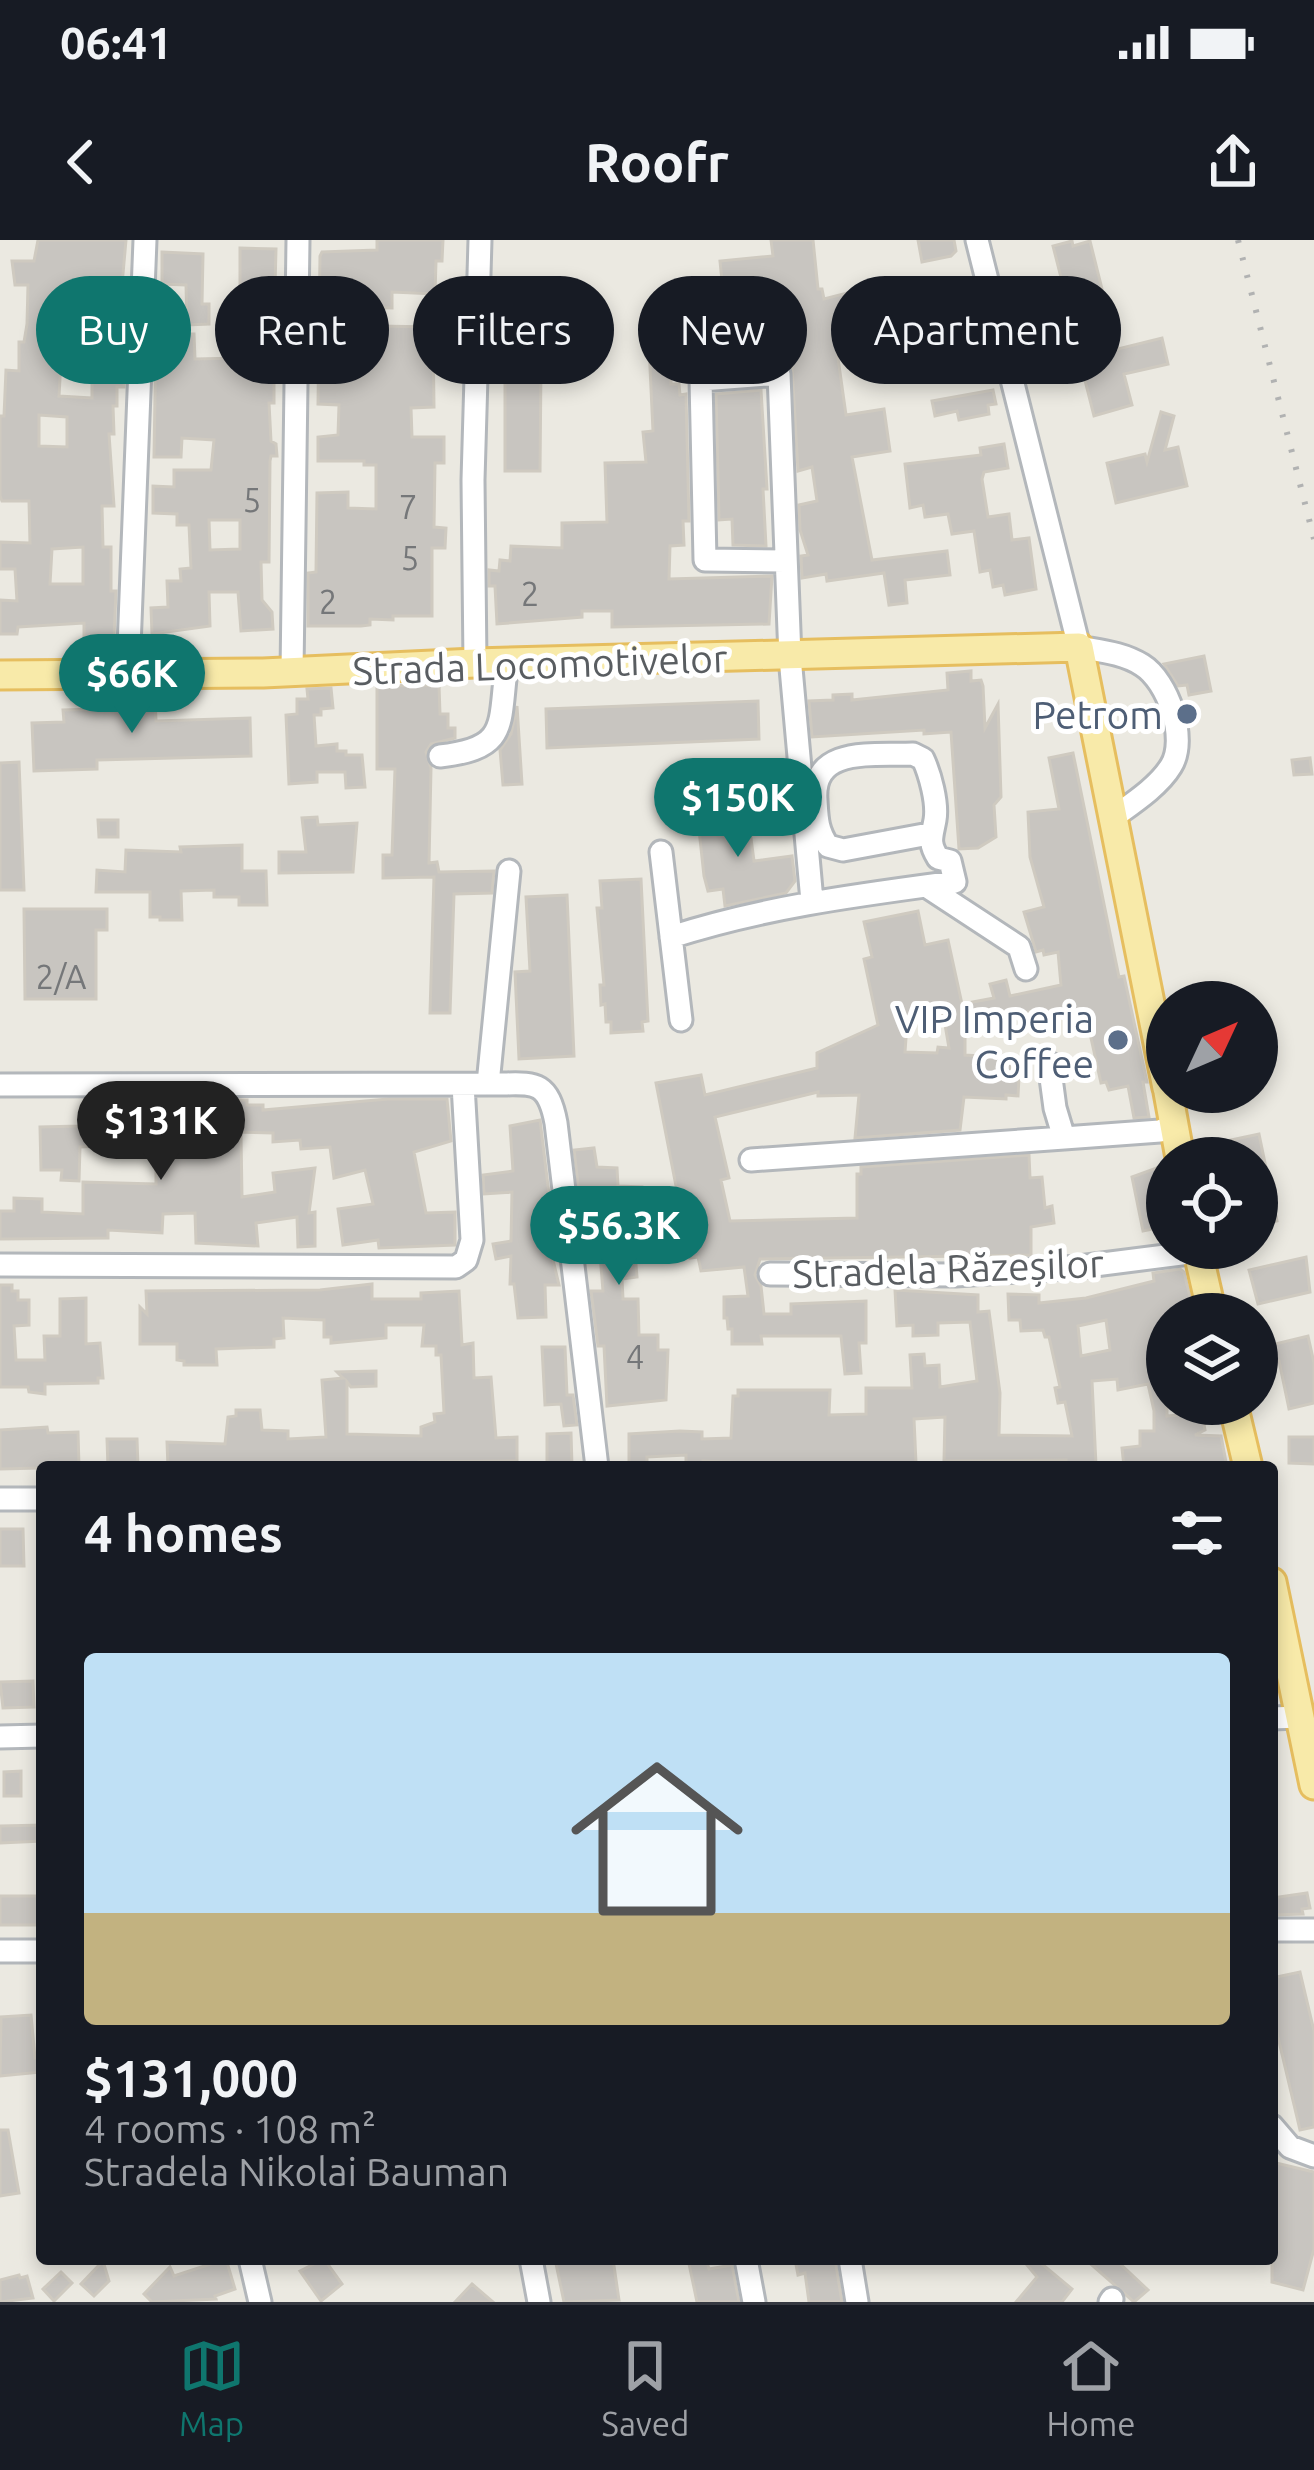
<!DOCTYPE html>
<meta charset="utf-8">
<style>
:root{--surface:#171b24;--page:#20242c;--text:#f1f3f6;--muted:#9ea1a6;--line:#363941;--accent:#0f766e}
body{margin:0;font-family:Ubuntu,sans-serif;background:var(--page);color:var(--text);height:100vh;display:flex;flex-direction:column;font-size:45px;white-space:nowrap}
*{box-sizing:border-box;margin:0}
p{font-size:39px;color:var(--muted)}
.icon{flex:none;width:66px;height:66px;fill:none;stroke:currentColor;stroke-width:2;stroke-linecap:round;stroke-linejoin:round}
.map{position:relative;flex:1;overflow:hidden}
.sheet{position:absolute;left:36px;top:1221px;width:1242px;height:804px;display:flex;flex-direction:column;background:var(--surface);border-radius:12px;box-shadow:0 6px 18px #0003}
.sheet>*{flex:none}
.hud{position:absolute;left:36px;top:36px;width:1242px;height:108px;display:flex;gap:24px}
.needle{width:78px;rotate:46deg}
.buttons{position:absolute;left:1146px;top:741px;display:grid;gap:24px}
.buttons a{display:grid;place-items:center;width:132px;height:132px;border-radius:50%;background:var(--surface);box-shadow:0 6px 18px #0003;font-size:60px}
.price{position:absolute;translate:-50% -102px;padding:0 27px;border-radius:42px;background:var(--accent);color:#fff;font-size:39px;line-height:78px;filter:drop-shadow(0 3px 6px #0008)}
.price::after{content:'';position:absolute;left:50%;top:72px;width:36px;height:27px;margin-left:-18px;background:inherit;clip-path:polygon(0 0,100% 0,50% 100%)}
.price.selected{background:#222;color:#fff}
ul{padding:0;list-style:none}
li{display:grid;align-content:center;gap:24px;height:636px;padding:0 48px}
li+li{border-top:3px solid var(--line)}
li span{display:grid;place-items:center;height:372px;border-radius:12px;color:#555}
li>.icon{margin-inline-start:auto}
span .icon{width:216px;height:216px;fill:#fffc;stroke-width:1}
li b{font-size:51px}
h2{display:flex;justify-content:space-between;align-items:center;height:144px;padding:0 48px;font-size:51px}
.tag{padding:0 42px;border-radius:54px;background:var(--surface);box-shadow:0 6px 18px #0003;font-size:42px;line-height:108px}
.tag.selected{background:var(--accent);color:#fff}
.status{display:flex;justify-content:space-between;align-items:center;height:84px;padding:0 60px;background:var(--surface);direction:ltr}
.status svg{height:33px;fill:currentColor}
header{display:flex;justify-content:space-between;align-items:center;height:156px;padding:0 48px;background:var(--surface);font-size:54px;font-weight:600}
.dock{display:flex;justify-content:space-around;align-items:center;height:168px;border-top:3px solid var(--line);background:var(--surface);font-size:33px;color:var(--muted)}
.dock a{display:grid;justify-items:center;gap:6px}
.dock .selected{color:var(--accent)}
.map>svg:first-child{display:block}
.building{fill:#c8c5c0;stroke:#cfcac0;stroke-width:3;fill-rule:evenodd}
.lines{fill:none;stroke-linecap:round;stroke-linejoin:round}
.minor-casing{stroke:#b3b7bb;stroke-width:27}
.major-casing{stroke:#e6be5f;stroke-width:33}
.minor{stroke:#fff;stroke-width:21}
.major{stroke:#f8eaa9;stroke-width:27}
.rail{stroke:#b1b2b2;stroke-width:6;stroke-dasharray:3 15;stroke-linecap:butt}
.service-dot{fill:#5c6f8a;stroke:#fff;stroke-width:4.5}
.labels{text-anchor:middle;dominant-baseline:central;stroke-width:10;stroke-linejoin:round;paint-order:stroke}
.number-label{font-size:33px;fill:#757779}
.street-label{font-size:39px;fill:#595d61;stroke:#fff}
.service-label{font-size:39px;fill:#4e5e75;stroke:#fff;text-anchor:end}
</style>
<div class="status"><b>06:41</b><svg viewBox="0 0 49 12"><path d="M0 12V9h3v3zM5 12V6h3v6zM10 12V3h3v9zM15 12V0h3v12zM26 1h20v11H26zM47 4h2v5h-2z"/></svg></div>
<header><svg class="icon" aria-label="back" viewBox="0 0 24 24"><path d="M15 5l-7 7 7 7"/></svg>Roofr<svg class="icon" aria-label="share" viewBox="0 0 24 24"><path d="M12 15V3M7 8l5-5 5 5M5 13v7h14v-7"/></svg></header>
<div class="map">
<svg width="1314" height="2062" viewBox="0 0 1314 2062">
<rect width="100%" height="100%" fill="#ebe9e1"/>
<path class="building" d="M38,0H126L122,45L93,43L92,88H121L120,123H125L124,147H117V166H113L114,194H109L114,266H102L103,307H111V351H116L114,398H84V383L18,387L17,394H0V360L17,361L15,329H0V302L30,303L29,261H2L0,256V176H4L6,130L19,131V102H24L27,84L28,45H15L12,21H34ZM61,121L92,122V158L59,156ZM39,175L67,177V207L39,206ZM83,307V344H50L52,309Z
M377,0H443L442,21H436L435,54L392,52V68L345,67V99L378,100V86L433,87L434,167L411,168L412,197H444V223H435L434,287L446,288L445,308H432V376H393V380L370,379V385L361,386H308V333L316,332L317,253L348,252V268L376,269V225H364V221H318V197L338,195L339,165L318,164L320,16L322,12L377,10Z
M771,0H813L818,49H822L824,59L851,52L860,91L849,92L853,108L837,111L846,175L884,169L890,211L852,217L872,320L947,311L950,335L905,340L907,363L889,365L884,333L827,341L826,334L802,338L801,316L808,315L800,290L799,265L817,261L812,227L798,231L792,127L778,119L777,110L729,116L728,111L718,112L717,108L670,112L671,144H679L680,155L686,154L689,281H683L684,305L670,306L669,339L772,336L769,384L612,387V371H582V377L497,384L495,346H489V330L499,331L500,320L510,321L511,306L562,308V283L607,282L605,223L646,222L643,192L653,191L647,64L692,60L691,42L722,41L720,21L773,16Z
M918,0H954L956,11L951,16L922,22Z
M1072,1L1073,6L1090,1L1103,53L1068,65L1053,6Z
M240,8L276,9L275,46L282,47V61H276L274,97H262V126H274V163H269L271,201L276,204L277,216H271L270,221L269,322H261L262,360L272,372L273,389L241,391L238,352H209L210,386L152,394L151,368L168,367L167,341H181L180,329L191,328L189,285H177V274L153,273V246L174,247V230H211L214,200L182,198L181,217H154L156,94H194L195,119L240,118ZM209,280H240V309L210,310Z
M162,12L203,14L202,64H209V84L187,85L186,45L162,44Z
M928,41L939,74L968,69L971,86L938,91L939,97L917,100L918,115L900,117L894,78V63L900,62L897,48Z
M442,71V86L423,87V72Z
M591,71V125L541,126L540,231H505V81H563L562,73Z
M1111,83L1118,109L1162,98L1168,124L1124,134L1132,165L1094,176L1073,93Z
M761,150L767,249H763L766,306L733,305L732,279L719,280L716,154Z
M993,150L996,164L988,165L989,174L959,180L957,171L935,176L932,161Z
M1161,172L1174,176L1165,210L1178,207L1187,246L1116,263L1107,223L1145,214L1147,222Z
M1004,204L1008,228L984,232L982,239L988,277L1009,274L1012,300L1029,298L1036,349L1005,355L1003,345L993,347L990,330L980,332L974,291L952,294L948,274L925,277L923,265L910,268L905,224L981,215L980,208Z
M1204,416L1211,451L1189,455L1187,445L1178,446L1164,424Z
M971,431V441L981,440L983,446L985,488L998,464L1001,557L994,565L996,597L978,608L959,609L951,492L924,494V490L812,497L809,461L833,460V455L852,454V460L948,450L947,433Z
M439,445L440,474H448V488H455V498L431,504L426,512L431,528L429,623L437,622L439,632L494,631L492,653L454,654L450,773H430L434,637L383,638V615H392L395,529H377V446Z
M331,448L333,468L321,469V475H314L316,506L337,504V511H346V515H362L365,547L346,548L345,532H317V542L289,544L286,475L297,474V459H308L307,449Z
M98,452H119V458L155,457L156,481L250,478L251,516L97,520V529L34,531L32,483L64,482L63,470L98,469Z
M758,461L759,499L547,508L546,469Z
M517,466L522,544L503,545L500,510L511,494Z
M1073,513L1119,737L1124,736L1147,842H1143L1149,877L1134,878L1128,846L1109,850L1106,842L1101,843L1085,771L1041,778L1040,769L965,787V815L1012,818L1011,837H1019L1018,856L1006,855V859L964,857L960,890L855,898L859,855L818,856V852L715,877L729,938L721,940L730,981L857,978V934H861V927L1029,915L1030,938L1042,937L1045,968L1052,966L1054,983L1031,987V1015L760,1019L755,1035L761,1046L764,1074H791V1064L866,1061V1103H859L861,1133L845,1134L841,1096H761L762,1104H732V1089H728L727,1078H724V1057L748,1056L744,1027L701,1031L698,1017L690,1018L656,843L701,835L705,855L817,828V813L878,785L864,719L872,717L864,682L918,671L925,705L948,700L962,764L994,758L990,744L1006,740L1010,756L1061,745L1058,712L1044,715L1043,710L1036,712L1024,672L1044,667L1030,617L1028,572L1059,569L1049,518ZM942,767L949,808L938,807L937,813L905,812L907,784Z
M1310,518L1312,534L1294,535L1292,520Z
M19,522L24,650H0V523Z
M736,565L744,592L750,591L754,621L792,616L795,641L786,653L725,666L723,649L708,651L704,636L697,571Z
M317,577L318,585L357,583L353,632L279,633V612H306L302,578Z
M98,580H118V597H99Z
M242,605V631H266L267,665H239V657H214V650L181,651L182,680H160V677H150V652H96L97,630L125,632L126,610L181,612L180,607Z
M641,639L648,781L642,782L643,791L611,793V782H606L605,764L601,765L600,745H604L597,668H602L600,641Z
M567,655L574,816L519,819L515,732L530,731L526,657Z
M24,669H107V690H96V759H25Z
M388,859H447L451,901L414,912L426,973L455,972V1005L379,1008L378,1000L343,1005L338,969L373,964L365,930L334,938L330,907L301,909L300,900L273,902V893L232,892L230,860H247V865H263V870Z
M146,860H191L192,895L241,896L242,957L275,952L273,933L315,928L309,973L315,972V1006L298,1007L297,977L256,983L258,1006L196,1003L195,973L163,974L162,993L108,990V998L0,999V971H14V958L42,959V972L83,974V942L156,944V902L98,901V906L80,907L79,941L61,940L62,930H41L40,887L80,886V873L109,872V866H146Z
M540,880L552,979L550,1007L559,1045H545L546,1077L518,1078L514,1044H510L511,1016L496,1019L493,1004L511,1001L512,952L484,954L483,935L513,931L510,886Z
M1259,894L1277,981L1257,986V918H1225L1222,902Z
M594,908L597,927L617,928L618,946L642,947L643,977H632L637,1037L622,1039L623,1059H638L639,1095H658V1110H668L666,1160L607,1166L604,1106H598L591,1051H603L597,977H582L574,910Z
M1162,926L1167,986L1143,991L1132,937Z
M1306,1017L1310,1052L1258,1064L1249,1030Z
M1180,1029L1184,1032L1194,1074H1167V1176L1202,1173L1205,1190L1195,1195L1221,1196L1227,1227H1124L1122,1208L1140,1206V1191H1154V1171L1148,1144L1118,1150L1117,1139L1092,1141L1096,1225L1066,1227V1220L944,1221L945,1177L914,1179L916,1223L797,1225L703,1221V1225H686V1215L647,1217V1225H629V1194L680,1191L702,1192V1199L731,1198L733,1156H738V1150H830L829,1175L866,1174V1148H912L910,1115L924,1114L925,1126L939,1125L940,1147L977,1141L970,1082L938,1083V1095L913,1096V1085L897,1086L895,1050L978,1055V1072L989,1071L1000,1153L999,1195L1072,1196L1065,1162L1058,1163L1055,1148L1060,1147L1049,1097H1045L1043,1090L1021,1091L1020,1080H1009L1008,1054L1039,1055V1063L1086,1058L1154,1041L1153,1033ZM1106,1080L1110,1110L1081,1116L1078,1086Z
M372,1044V1059H421V1053L459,1051L462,1105L473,1103L474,1138L491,1137L496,1198L517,1197V1221L419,1222V1227H215V1224L168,1227L167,1202L225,1204L228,1177L236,1176V1170H260L262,1190L288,1191V1199L326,1197L322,1140L343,1138L337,1132L376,1131V1146L351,1147L347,1142V1194L421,1196V1187L435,1182L434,1174L444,1173L441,1115H436V1106H422L424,1085H386V1098L331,1103V1097H324V1080L283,1078L284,1098L274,1099V1107L216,1109L217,1125H184V1121L177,1120V1104H140V1067L147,1074L146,1051L320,1050Z
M0,1045H12V1051H18V1060H29V1085L14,1086L16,1120H45L44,1096H60V1059L86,1058V1104L100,1103L103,1138H98V1143L45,1144V1154L29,1152L28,1147H0Z
M1308,1096L1314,1123V1163L1289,1169L1279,1121H1275L1271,1105Z
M542,1107H565L567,1155H573L577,1185L564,1186L561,1164L545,1165Z
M47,1187L48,1193L78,1192L79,1227L0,1229V1190Z
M571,1193L572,1226L547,1227V1194Z
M1289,1197H1314V1224L1289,1223Z
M107,1199H137L138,1227H108Z
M0,1289H23L24,1326H0Z
M33,1441L34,1467L3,1468L0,1442Z
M21,1531V1556H4V1532Z
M42,1585V1601L0,1603V1586Z
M1307,1653L1310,1668L1302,1669L1303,1674L1272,1675V1658Z
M0,1656H39V1685H0Z
M1300,1732L1314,1791V1887L1300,1890L1272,1772V1738Z
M31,1775L35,1818L42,1817V1832L0,1836L1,1777Z
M0,1890H8L19,1953L0,1956Z
M1272,1922L1314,1932V2009L1303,2050L1272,2042Z
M226,2019L235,2049L215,2056L216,2059L152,2062L144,2054L170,2027L174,2036Z
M324,2019L342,2044L321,2061L300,2031Z
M555,2019H613L619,2060L564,2062Z
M688,2019H706L709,2029L732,2025L739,2062H697Z
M795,2019H835L842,2062H809L805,2033L798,2035Z
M1022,2019H1036L1072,2049L1062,2062H1016L1037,2037Z
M1085,2019H1115L1148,2050L1134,2062Z
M103,2021L109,2041L94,2056L81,2044Z
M61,2032L72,2043L54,2061L43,2049Z
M19,2035L20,2038L27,2036L33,2058L0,2062V2040Z
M472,2044L493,2062H455Z"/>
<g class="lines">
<g class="minor-casing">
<path id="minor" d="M977,0L1079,407C1100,411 1123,413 1142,425C1168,441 1188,499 1171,526C1159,546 1133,563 1115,576
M785,321L705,320L701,140L779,134L790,417L812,661
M475,423L473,240L480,0
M292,431L298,0
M128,433L145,0
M440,516C511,508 498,484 507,423
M661,612L681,780
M926,646L1019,707L1026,729
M671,697C764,667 858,655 955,642L950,621L938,618C928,602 932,597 935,580C938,563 930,534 923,519L913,514C875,516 812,505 816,560C817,578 817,590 828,606L843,610L929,594
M1049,823L1055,868L1064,898L1160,891L1174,885
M488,844L509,631
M0,845L488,844C530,845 547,835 556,883L597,1227
M751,920L1064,898
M0,1025L456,1027L466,1020L472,1000L463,845
M770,1034L956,1035L1079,1027L1197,1012
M0,1259H42
M1272,1478L1299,1477
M0,1497L42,1496
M1272,1690H1314
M0,1711H42
M1272,1886L1290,1907L1314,1916
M250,2019L260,2062
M531,2019L539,2062
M746,2019L754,2062
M850,2019L857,2062
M1110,2062L1112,2059"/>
</g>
<g class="major-casing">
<path id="major" d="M0,435L263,433L475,423L1079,407L1167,848
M1168,852L1180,918
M1197,1008L1212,1074
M1233,1164L1248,1227
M1272,1342L1314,1545"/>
</g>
<use href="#minor" class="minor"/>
<use href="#major" class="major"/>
<path class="rail" d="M1238,0L1314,299"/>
</g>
<g class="service-dot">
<circle cx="1187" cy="474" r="12"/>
<circle cx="1118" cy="800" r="12"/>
</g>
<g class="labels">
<g class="number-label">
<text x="252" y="259">5</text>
<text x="408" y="266">7</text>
<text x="410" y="317">5</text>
<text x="530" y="353">2</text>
<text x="328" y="361">2</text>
<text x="61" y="736">2/A</text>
<text x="635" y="1116">4</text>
</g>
<g class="street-label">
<text transform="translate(540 424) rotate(-2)">Strada Locomotivelor</text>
<text transform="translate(948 1028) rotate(-2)">Stradela Răzeșilor</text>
</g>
<g class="service-label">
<text x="1163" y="474">Petrom</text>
<text x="1094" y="778">VIP Imperia<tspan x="1094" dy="45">Coffee</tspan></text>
</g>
</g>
</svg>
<div class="buttons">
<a><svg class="needle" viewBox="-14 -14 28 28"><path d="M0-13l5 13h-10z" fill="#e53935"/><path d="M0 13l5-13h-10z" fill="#9ea1a6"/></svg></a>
<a><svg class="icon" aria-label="locate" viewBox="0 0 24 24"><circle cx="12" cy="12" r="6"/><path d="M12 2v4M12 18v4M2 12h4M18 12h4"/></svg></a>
<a><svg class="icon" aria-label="layers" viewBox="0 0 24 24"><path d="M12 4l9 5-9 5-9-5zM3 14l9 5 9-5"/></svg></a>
</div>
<b class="price" style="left:132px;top:496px">$66K</b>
<b class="price" style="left:738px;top:620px">$150K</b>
<b class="price selected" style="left:161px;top:943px">$131K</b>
<b class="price" style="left:619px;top:1048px">$56.3K</b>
<div class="hud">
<a class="tag selected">Buy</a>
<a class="tag">Rent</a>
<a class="tag">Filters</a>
<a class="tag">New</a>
<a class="tag">Apartment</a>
</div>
<section class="sheet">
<h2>4 homes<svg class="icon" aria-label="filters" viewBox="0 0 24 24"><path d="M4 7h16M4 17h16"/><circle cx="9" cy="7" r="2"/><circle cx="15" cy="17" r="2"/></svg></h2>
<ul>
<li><span style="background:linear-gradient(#bfe0f5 70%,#c2b280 0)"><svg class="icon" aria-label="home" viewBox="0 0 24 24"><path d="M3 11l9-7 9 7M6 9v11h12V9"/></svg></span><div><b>$131,000</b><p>4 rooms · 108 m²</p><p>Stradela Nikolai Bauman</p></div></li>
</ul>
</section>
</div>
<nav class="dock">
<a class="selected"><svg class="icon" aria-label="map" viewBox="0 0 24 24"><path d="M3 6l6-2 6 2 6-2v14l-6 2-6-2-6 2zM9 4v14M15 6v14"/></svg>Map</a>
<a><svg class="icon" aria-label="saved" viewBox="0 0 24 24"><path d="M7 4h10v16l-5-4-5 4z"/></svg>Saved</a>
<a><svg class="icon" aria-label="home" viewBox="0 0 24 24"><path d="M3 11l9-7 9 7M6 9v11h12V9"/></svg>Home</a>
</nav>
